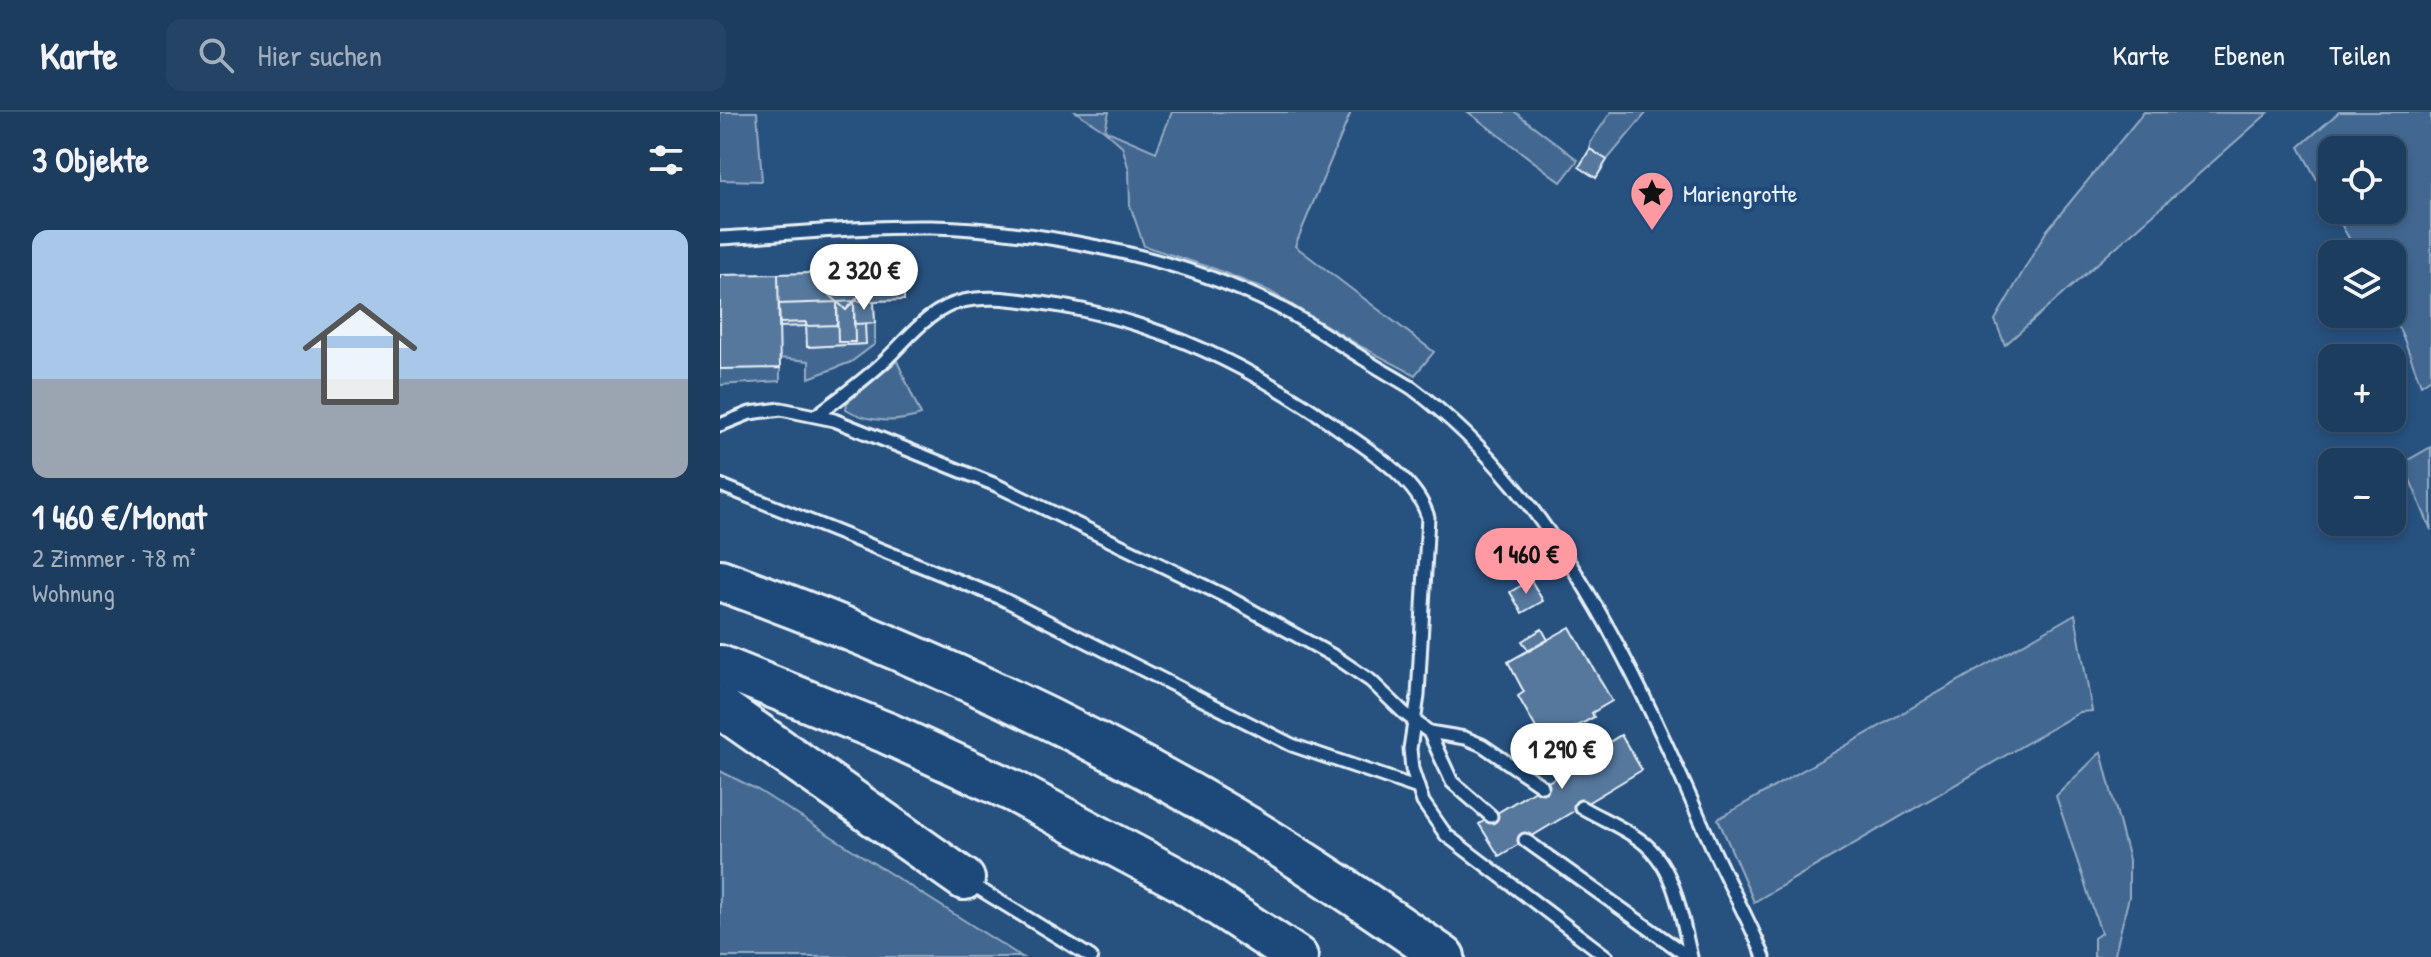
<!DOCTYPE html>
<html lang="de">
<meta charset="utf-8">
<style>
:root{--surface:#1d3d5f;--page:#254465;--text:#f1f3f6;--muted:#a0aebd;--line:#3b5674;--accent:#ff9aa2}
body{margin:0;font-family:"Patrick Hand",sans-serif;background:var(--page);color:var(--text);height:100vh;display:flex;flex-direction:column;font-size:30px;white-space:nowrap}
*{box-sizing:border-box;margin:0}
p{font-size:26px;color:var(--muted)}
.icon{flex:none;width:44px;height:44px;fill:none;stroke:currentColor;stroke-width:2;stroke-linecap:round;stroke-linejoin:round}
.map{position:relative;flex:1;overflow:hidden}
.sheet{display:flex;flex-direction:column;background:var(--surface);width:720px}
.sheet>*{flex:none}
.controls{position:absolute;left:1598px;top:24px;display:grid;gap:16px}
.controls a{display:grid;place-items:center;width:88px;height:88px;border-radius:16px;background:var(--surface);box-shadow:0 4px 12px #0003,0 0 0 2px var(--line);font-size:40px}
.price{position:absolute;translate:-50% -68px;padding:0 18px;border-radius:28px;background:#fff;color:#222;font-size:26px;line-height:52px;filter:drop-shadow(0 2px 4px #0008)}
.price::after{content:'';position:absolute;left:50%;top:48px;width:24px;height:18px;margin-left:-12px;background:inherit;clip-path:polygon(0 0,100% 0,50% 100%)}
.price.selected{background:var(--accent);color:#111}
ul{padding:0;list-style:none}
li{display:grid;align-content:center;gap:16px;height:424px;padding:0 32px}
li span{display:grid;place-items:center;height:248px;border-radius:16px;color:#555}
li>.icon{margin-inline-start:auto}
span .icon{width:144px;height:144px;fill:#fffc;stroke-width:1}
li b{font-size:34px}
h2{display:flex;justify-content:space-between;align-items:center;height:96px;padding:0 32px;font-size:34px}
header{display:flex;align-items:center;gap:48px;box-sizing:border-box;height:112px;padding:0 40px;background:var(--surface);border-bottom:2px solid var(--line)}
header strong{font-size:38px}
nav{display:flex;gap:44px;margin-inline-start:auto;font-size:28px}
.search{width:560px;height:72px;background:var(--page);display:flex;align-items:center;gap:20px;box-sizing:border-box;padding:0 28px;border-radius:16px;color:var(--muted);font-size:30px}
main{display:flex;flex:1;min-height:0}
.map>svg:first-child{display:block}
.green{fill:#436891;stroke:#96acc4;stroke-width:2}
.building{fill:#57789d;stroke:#e8f1f8;stroke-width:2}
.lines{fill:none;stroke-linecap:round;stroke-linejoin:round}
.lane-casing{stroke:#e8f1f8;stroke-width:17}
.highway-casing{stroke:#e8f1f8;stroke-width:46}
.lane{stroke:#1f4a7a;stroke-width:11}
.highway{stroke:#1f4a7a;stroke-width:40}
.labels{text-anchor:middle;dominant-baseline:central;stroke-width:8;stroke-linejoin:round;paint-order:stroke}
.poi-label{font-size:24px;fill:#e8f1f8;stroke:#1f4a7a;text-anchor:start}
</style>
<header>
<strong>Karte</strong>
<div class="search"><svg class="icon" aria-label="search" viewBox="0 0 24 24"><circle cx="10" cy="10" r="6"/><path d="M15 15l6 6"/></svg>Hier suchen</div>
<nav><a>Karte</a><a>Ebenen</a><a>Teilen</a></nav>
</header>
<main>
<section class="sheet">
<h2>3 Objekte<svg class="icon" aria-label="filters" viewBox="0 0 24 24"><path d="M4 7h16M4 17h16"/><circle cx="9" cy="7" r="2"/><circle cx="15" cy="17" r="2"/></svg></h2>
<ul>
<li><span style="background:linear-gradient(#a9c7e8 60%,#9aa5b1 0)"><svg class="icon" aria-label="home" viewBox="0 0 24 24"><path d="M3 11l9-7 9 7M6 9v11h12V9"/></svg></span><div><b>1 460 €/Monat</b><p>2 Zimmer · 78 m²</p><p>Wohnung</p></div></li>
</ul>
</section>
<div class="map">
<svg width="1711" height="845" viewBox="0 0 1711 845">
<rect width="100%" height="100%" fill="#27517f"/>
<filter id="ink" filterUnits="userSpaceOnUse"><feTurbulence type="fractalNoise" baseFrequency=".0125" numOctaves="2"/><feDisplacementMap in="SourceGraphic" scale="16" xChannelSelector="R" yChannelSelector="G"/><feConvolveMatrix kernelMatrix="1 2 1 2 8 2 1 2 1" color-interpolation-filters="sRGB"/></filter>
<g filter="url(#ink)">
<path class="green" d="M0,0H37L42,69L0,68Z
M356,0H389L385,18L436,40L452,0H631L575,134L714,240L695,263L642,235L549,179L495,157L424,134L410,93L409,58L402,34L384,18Z
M748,0H795L858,48L841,70Z
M891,0H927L887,48L870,37V31Z
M1424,0L1548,1L1285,233L1275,208L1327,118Z
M1619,0H1711V266L1701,273L1682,222L1671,202L1672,142H1638L1613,98H1672V38H1612V95L1579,35Z
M86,210L88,235L145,232V212L155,211V232L131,250L89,266V249L59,246V211Z
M177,249L201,303C177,311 148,311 126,297L127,291Z
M60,256V269L0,273V257Z
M1711,335V418L1683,351Z
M1355,502L1372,599L1360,600L1034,790L998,707Z
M1381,640L1409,748V785L1394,845H1374V826L1381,821L1336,684Z
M0,659L38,678L302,845H0Z"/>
<path class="building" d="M870,37L887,48L876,66L859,55Z
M123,145L151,171L126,198L98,172Z
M183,158L184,188L154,189L155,211L145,212L146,232L87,235L86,210L59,211L58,162Z
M58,162L60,256L0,257V163Z
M134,189H154L155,211L134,212Z
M134,189L135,230H118L117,190Z
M117,190V213L60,215L59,192Z
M811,468L823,489L802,501L790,480Z
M850,515L892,589L872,601L874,605L825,632L798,584L804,580L788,550Z
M822,517L828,528L809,539L802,529Z
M843,621L860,648L901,623L922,658L779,744L759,712L843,661L825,632Z"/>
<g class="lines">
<g class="lane-casing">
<path id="lane" d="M0,126C70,122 141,114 211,115C312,117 448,143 540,186C576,202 610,226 644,247C659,257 676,266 692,276C728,303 765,339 794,374C882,482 937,610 993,737C1009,773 1029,808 1044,845
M97,303C118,287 139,272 159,254C185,231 207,197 243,189C269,183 296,188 322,191C437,207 536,256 629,324C658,344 697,370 708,405L698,584L690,637L692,657L703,690L726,723L887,845
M0,313L30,301L61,297L114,308L276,373L511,487L617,546L651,569L684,601L709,620L732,670L771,704
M0,373L281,486L572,633L698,676
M709,620L745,626L762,633L822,674
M861,695C880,706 902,715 920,728C956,754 961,805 971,845
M805,728L969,845
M248,770L371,845"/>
</g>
<g class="highway-casing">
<path id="highway" d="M0,468C177,532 349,609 511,705C584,748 655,797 724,845
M0,554L167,621L293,679L460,768L577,845
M0,595L244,767"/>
</g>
<use href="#lane" class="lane"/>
<use href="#highway" class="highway"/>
</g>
</g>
<defs>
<g id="sight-pin" transform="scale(2.3)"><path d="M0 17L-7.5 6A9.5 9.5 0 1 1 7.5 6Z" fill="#ff9aa2" stroke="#1f4a7a"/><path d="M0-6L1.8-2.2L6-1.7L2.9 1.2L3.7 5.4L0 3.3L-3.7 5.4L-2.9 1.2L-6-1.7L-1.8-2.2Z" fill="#111"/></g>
</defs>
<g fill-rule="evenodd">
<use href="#sight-pin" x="932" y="81"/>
</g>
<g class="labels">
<g class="poi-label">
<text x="963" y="81">Mariengrotte</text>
</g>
</g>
</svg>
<div class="controls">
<a><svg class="icon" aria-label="locate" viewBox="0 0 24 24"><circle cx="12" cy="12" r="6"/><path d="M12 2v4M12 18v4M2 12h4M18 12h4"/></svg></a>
<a><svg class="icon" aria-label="layers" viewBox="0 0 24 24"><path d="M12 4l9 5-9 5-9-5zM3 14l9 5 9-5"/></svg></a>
<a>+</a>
<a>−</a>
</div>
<b class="price" style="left:144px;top:200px">2 320 €</b>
<b class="price selected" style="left:806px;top:484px">1 460 €</b>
<b class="price" style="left:842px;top:679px">1 290 €</b>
</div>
</main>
